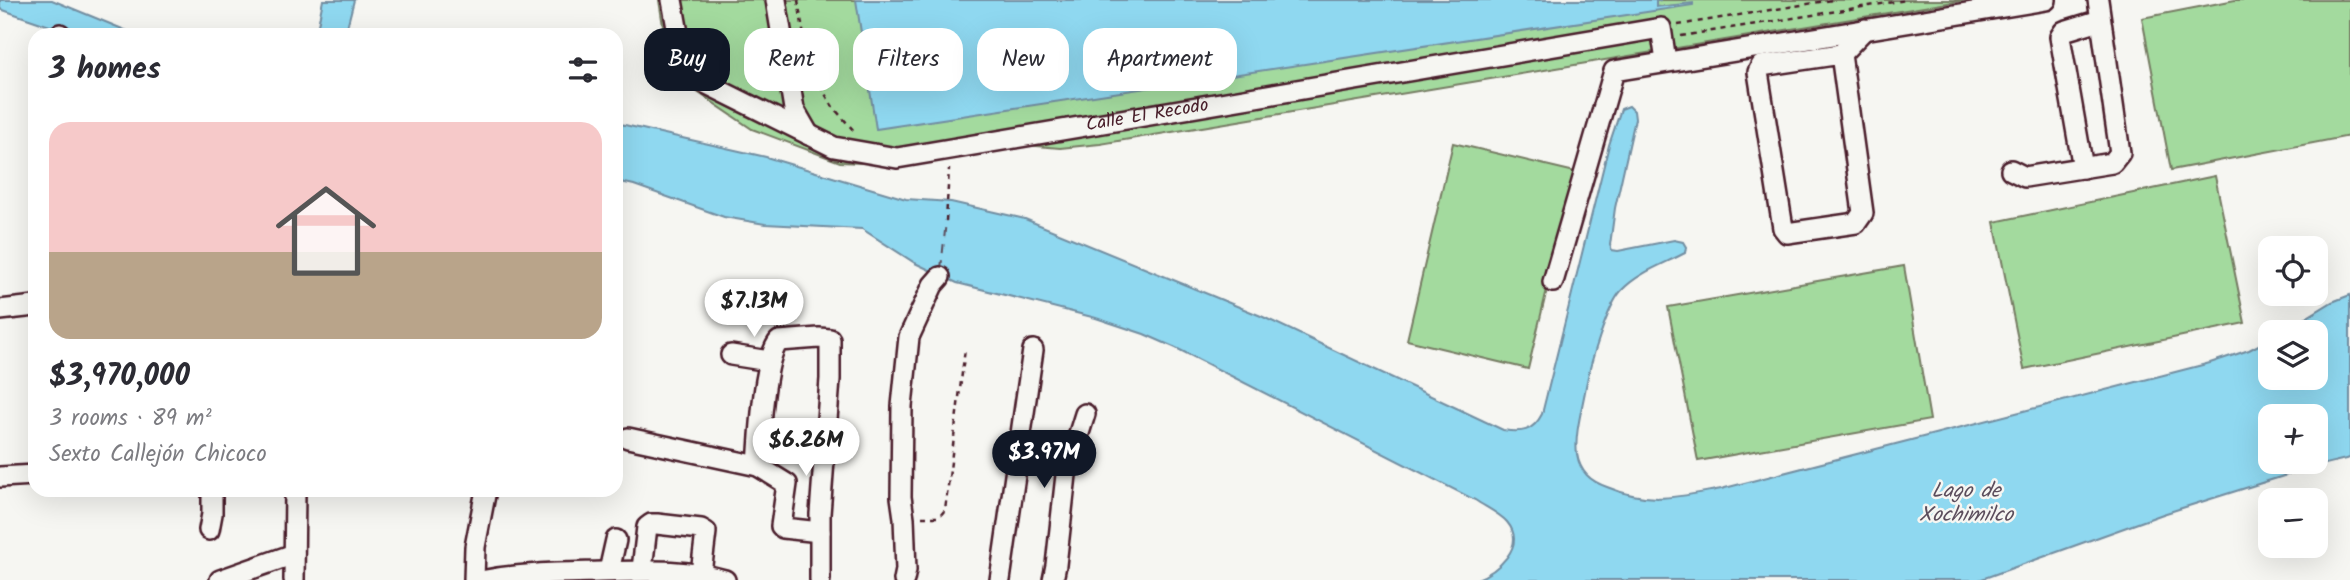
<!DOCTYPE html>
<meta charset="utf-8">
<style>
:root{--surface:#fff;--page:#f2f2f3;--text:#2b2b33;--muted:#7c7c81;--line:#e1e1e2;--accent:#111827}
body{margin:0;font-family:Kalam,sans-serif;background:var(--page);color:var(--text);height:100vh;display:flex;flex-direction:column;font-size:26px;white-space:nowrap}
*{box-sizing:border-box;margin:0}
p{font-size:23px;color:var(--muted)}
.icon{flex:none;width:38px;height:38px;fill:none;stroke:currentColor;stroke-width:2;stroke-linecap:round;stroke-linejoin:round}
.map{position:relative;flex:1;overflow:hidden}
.panel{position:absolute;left:28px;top:28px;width:595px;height:469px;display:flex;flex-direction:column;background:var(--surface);border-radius:21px;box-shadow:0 7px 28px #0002}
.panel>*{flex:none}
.guide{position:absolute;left:644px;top:28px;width:665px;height:63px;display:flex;gap:14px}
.buttons{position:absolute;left:2258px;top:236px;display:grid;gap:14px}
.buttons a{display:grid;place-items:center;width:70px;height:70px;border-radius:14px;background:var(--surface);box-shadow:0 7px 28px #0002;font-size:35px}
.price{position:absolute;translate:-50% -60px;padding:0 16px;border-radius:24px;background:#fff;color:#222;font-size:23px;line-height:46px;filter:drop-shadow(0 2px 4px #0008)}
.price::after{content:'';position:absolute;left:50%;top:42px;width:21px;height:16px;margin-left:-10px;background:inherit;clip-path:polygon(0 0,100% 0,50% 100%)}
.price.current{background:var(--accent);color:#fff}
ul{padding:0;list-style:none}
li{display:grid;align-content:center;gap:14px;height:371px;padding:0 21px}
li+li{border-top:2px solid var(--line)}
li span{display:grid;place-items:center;height:217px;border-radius:21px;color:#555}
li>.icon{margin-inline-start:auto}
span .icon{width:126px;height:126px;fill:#fffc;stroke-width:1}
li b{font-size:30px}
h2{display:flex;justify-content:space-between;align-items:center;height:84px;padding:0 21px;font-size:30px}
.tag{padding:0 24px;border-radius:21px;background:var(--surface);box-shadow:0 7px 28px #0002;font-size:24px;line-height:63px}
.tag.current{background:var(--accent);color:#fff}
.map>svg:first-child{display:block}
.green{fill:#a3da9e;stroke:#767c64;stroke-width:2}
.water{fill:#8fd8f0;stroke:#738ea1;stroke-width:2;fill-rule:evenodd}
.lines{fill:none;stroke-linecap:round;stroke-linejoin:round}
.ferry{stroke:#5b4d5c;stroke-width:2;stroke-dasharray:9 7;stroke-linecap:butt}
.minor-casing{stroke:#4a1f2b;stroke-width:24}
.path{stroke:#4a1f2b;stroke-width:2.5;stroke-dasharray:5 5;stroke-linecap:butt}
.minor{stroke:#f6f6f2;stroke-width:19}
.labels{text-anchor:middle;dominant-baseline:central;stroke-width:5;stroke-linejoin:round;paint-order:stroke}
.street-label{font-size:19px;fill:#4a1f2b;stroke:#f6f6f2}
.water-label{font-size:21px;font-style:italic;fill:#5b4d5c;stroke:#f6f6f2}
</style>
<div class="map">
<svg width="2350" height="580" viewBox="0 0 2350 580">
<rect width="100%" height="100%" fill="#f6f6f2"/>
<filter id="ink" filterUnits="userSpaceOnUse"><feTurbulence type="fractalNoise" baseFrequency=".0143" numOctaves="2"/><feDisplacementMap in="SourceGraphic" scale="14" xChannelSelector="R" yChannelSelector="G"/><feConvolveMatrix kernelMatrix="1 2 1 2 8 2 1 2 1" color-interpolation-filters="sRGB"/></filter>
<g filter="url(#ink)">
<path class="green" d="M659,0H1966L1100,144L1060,148L1025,145L882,164L840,162L752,129L687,85L673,68L664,32Z
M2235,0H2350V136L2171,170L2142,18Z
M1453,143L1575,172L1528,369L1407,340Z
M2215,176L2245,323L2024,369L1994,222Z
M1904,266L1930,420L1698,461L1668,307Z"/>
<path class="water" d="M0,0H52L137,35H76L0,9Z
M323,0H354L345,35H316Z
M856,0H1661L1656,1V7L1693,3V5L876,129Z
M1629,106L1634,111L1635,119L1615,208L1610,245L1612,250L1618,251L1674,240L1683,242L1686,247L1685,253C1664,264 1637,273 1621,291C1607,307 1590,364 1586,386C1583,405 1574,435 1577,454C1580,472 1590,481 1607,487C1650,505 1677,497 1721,489L2210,363L2249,350L2270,339V378H2315V332H2283L2332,302L2350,295V458L2309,468L2163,514L1979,580H1475C1496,572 1528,547 1507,522C1499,513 1485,507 1475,500L1176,348L1144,334L1096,318L957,283L915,263L862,229L765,224L724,217L634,185L616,181V123L766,157L906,199L951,202L1025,219L1261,316L1503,430C1521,433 1533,432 1542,414L1609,145L1621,109ZM2270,416H2315V462H2270Z"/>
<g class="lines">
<path class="ferry" d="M941,269L946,221"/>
<g class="minor-casing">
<g id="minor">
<path id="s1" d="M672,0L683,61L703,82L834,147L897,158L1661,28L1666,61"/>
<path d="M776,0L794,109L809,135"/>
<path d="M60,35V34"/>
<path d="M1841,54L1863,213L1856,223L1787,233L1783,228L1758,72L1761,66L1841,54L1865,29"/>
<path d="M2083,168L2060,37L2064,31L2100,20"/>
<path d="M2011,170L2025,177L2112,163L2120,153L2098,0"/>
<path d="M1553,282L1614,71L2046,0"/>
<path d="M0,310L35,306"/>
<path d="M731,355L769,361"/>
<path d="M628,438L758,466L787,484L781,526L783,528L820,532"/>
<path d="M758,466C760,439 763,359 779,341L819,338L830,339V379L820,514V580"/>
<path d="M0,477L35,475"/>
<path d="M209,530L212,514V490"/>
<path d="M642,569L647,527L651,524H657L701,529L706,532L701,573"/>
<path d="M609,571L616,540"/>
<path d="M220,580L294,554"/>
<path d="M294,580L295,490"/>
<path d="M474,580L475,547L486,490"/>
<path d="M486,580C524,573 562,573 601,572C643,571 684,568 725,580"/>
<path d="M904,580L906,570L904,518L901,497L902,406L909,337L933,285L940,277"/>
<path d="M1000,580L1033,350"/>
<path d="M1053,580L1056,565L1066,475L1085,414"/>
</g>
</g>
<path class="path" d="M798,0L809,67L833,107L855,132
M1678,25L1832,0
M1681,36L1906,0
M946,221L949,169
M922,517H939L945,510L965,349"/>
<use href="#minor" class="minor"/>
</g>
</g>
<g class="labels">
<g class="street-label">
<text stroke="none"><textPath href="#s1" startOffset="555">Calle El Recodo</textPath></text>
</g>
<g class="water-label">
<text x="1966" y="491">Lago de<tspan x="1966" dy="24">Xochimilco</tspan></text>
</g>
</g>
</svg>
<div class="buttons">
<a><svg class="icon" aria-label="locate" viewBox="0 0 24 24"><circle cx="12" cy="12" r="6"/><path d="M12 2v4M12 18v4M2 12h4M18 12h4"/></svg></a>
<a><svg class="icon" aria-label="layers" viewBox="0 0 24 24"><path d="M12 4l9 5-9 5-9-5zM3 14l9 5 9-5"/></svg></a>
<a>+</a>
<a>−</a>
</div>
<b class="price" style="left:754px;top:339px">$7.13M</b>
<b class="price" style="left:806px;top:478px">$6.26M</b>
<b class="price current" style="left:1044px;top:490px">$3.97M</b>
<div class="guide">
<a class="tag current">Buy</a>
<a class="tag">Rent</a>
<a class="tag">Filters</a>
<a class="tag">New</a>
<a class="tag">Apartment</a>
</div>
<section class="panel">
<h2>3 homes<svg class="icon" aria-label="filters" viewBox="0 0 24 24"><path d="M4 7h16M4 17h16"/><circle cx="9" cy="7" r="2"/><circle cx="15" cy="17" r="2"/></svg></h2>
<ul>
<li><span style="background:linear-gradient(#f6c9c9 60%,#b9a48a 0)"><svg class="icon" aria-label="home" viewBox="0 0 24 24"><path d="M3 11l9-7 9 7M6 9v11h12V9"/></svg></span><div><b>$3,970,000</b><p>3 rooms · 89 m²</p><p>Sexto Callejón Chicoco</p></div></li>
</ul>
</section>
</div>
